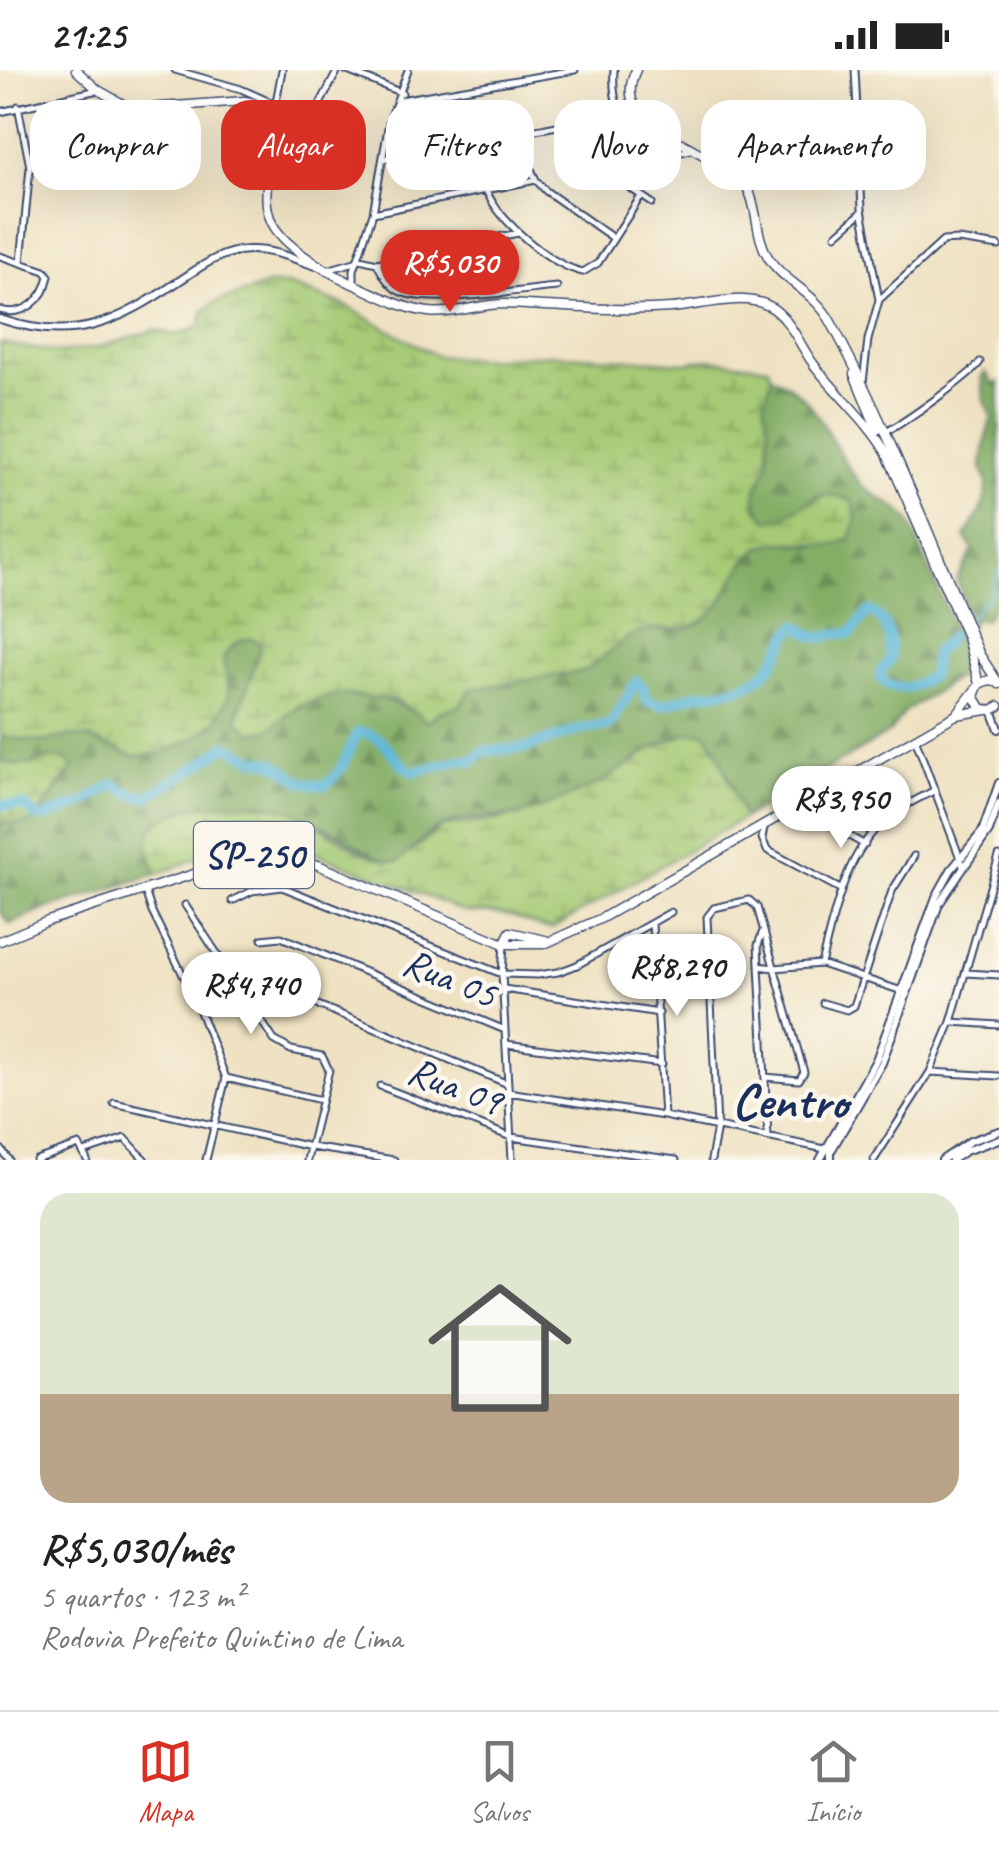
<!DOCTYPE html>
<html lang="pt">
<meta charset="utf-8">
<style>
:root{--surface:#fff;--page:#f2f2f2;--text:#222;--muted:#767676;--line:#e0e0e0;--accent:#d93025}
body{margin:0;font-family:Caveat,sans-serif;background:var(--page);color:var(--text);height:100vh;display:flex;flex-direction:column;font-size:38px;white-space:nowrap}
*{box-sizing:border-box;margin:0}
p{font-size:32px;color:var(--muted)}
.icon{flex:none;width:55px;height:55px;fill:none;stroke:currentColor;stroke-width:2;stroke-linecap:round;stroke-linejoin:round}
.map{position:relative;height:1090px;overflow:hidden}
.side{display:flex;flex-direction:column;background:var(--surface);flex:1}
.side>*{flex:none}
.hud{position:absolute;left:30px;top:30px;width:940px;height:90px;display:flex;gap:20px}
.price{position:absolute;translate:-50% -85px;padding:0 22px;border-radius:35px;background:#fff;color:#222;font-size:32px;line-height:65px;filter:drop-shadow(0 2px 5px #0008)}
.price::after{content:'';position:absolute;left:50%;top:60px;width:30px;height:22px;margin-left:-15px;background:inherit;clip-path:polygon(0 0,100% 0,50% 100%)}
.price.selected{background:var(--accent);color:#fff}
ul{padding:0;list-style:none}
li{display:grid;align-content:center;gap:20px;height:530px;padding:0 40px}
li+li{border-top:2px solid var(--line)}
li span{display:grid;place-items:center;height:310px;border-radius:30px;color:#555}
li>.icon{margin-inline-start:auto}
span .icon{width:180px;height:180px;fill:#fffc;stroke-width:1}
li b{font-size:42px}
.chip{padding:0 35px;border-radius:30px;background:var(--surface);box-shadow:0 10px 40px #0002;font-size:35px;line-height:90px}
.chip.selected{background:var(--accent);color:#fff}
.status{display:flex;justify-content:space-between;align-items:center;height:70px;padding:0 50px;background:var(--surface);direction:ltr}
.status svg{height:28px;fill:currentColor}
.menu{display:flex;justify-content:space-around;align-items:center;height:140px;border-top:2px solid var(--line);background:var(--surface);font-size:28px;color:var(--muted)}
.menu a{display:grid;justify-items:center;gap:5px}
.menu .selected{color:var(--accent)}
.map>svg:first-child{display:block}
.forest{fill:url(#forest-firs);stroke:#506e62;stroke-width:2.5}
.wetland{fill:url(#wetland-marsh);stroke:#607c69;stroke-width:2.5}
.lines{fill:none;stroke-linecap:round;stroke-linejoin:round}
.stream{stroke:#5db8da;stroke-width:2.5}
.river{stroke:#5db8da;stroke-width:10}
.street-casing{stroke:#3b4a6d;stroke-width:9}
.secondary-casing{stroke:#3b4a6d;stroke-width:10}
.primary-casing{stroke:#3b4a6d;stroke-width:11}
.street{stroke:#fff;stroke-width:5}
.secondary{stroke:#fff;stroke-width:6}
.primary{stroke:#fff;stroke-width:8}
.labels{text-anchor:middle;dominant-baseline:central;stroke-width:9;stroke-linejoin:round;paint-order:stroke}
.shield{fill:#fbf7ec;stroke:#5e6b89;stroke-width:2.5}
.shield-label{font-size:38px;font-weight:bold;fill:#1b2f5e}
.street-label{font-size:40px;fill:#1b2f5e;stroke:#fbf7ec}
.district-label{font-size:50px;font-weight:bold;fill:#1b2f5e;stroke:#fbf7ec}
</style>
<div class="status"><b>21:25</b><svg viewBox="0 0 49 12"><path d="M0 12V9h3v3zM5 12V6h3v6zM10 12V3h3v9zM15 12V0h3v12zM26 1h20v11H26zM47 4h2v5h-2z"/></svg></div>
<div class="map">
<svg width="999" height="1090" viewBox="0 0 999 1090">
<defs>
<pattern id="forest-firs" width="22" height="20" patternUnits="userSpaceOnUse" patternTransform="scale(2.5)"><rect width="22" height="20" fill="#84ae66"/><path d="M5 1l3.5 6h-7zM16 11l3.5 6h-7z" fill="#6b8e57"/></pattern>
<pattern id="wetland-marsh" width="20" height="14" patternUnits="userSpaceOnUse" patternTransform="scale(2.5)"><rect width="20" height="14" fill="#a6ca74"/><path d="M1 5h8M5 5V1M11 12h8M15 12V8" fill="none" stroke="#86a462"/></pattern>
</defs>
<rect width="100%" height="100%" fill="#fbf7ec"/>
<filter id="ink" filterUnits="userSpaceOnUse"><feTurbulence type="fractalNoise" baseFrequency=".01" numOctaves="2"/><feDisplacementMap in="SourceGraphic" scale="20" xChannelSelector="R" yChannelSelector="G"/><feConvolveMatrix kernelMatrix="1 2 1 2 8 2 1 2 1" color-interpolation-filters="sRGB"/></filter>
<filter id="wash" filterUnits="userSpaceOnUse"><feTurbulence type="fractalNoise" baseFrequency=".0048" numOctaves="4" result="noise"/><feDisplacementMap in="SourceGraphic" scale="40" xChannelSelector="R" yChannelSelector="G"/><feGaussianBlur stdDeviation="2.25" result="paint"/><feColorMatrix in="noise" values="0 0 0 0 0 0 0 0 0 0 0 0 0 0 0 0 0 1.4 0 .05"/><feComposite in="paint" operator="in"/></filter>
<g filter="url(#wash)">
<rect width="100%" height="100%" fill="#efe2c2"/>
<path class="forest" d="M985,302L994,315L999,311V529L984,550L975,547L971,555L957,510L973,480L965,467C974,454 989,429 987,413C986,407 982,403 982,397C982,386 988,357 992,348L984,329L982,306Z
M772,307C821,326 828,375 859,412C873,428 895,433 908,449L962,577V604L904,642L890,662L744,748L716,678L706,663C664,663 638,691 604,711C585,722 561,730 541,739C509,752 473,743 442,756C423,764 413,784 394,793C367,786 349,769 325,757C274,730 212,726 159,751L150,786L157,804L46,839L10,854L0,841V752L22,754L44,736L69,705L56,688L17,696L0,691V666L31,671L70,666L89,668L134,686L163,683L199,665L215,652L229,625L223,587C233,575 239,567 255,568L261,576L260,586L238,641L269,660C318,612 373,615 428,651L441,641L459,636L471,619L585,601L631,565L649,559H686L717,538L746,490L760,477L778,472L816,476L818,425L787,447L768,451L756,437V419L767,398L764,334Z"/>
<path class="wetland" d="M268,215H288L344,235L437,286L490,289L552,284L685,293L708,289L768,297L772,307L764,334L769,360L767,398L756,419V437L769,451C805,444 815,411 853,432L856,451L850,469L834,475L778,472L760,477L746,490L717,538L703,551L686,559H649L631,565L585,601L471,619L459,636L441,641L427,651L395,630L339,624L298,636L269,660L251,663L237,649L261,576L255,569C239,567 233,575 223,587L229,625L215,652L199,665L163,683L134,686L89,668L70,666L41,672L0,666V273L60,283L100,277L155,260L176,265L200,257L203,242L214,233Z
M687,663H706L716,678L744,748L553,858C535,858 523,848 506,845C480,839 470,849 444,833L288,773C243,765 198,789 157,804C152,793 146,778 149,766C160,728 264,729 293,741C327,756 360,790 397,792L443,756L502,749L542,738L601,713L651,679Z
M56,688L66,690L73,697L33,751L22,754L0,752V691L17,696Z"/>
<g class="lines">
<path class="stream" d="M966,551L989,526L999,501
M950,566L960,557"/>
<path class="river" d="M0,735L25,736L36,747L42,748L84,733L114,714L131,724L148,727C174,708 204,696 225,675L256,690L273,692L303,712L323,716C342,707 349,678 358,662C392,666 390,692 414,702L464,689L471,692L484,681L526,678L579,660L610,655L637,611L644,619L646,630C670,642 680,625 700,624C718,622 743,620 760,607C779,593 781,570 797,555C831,580 817,560 850,564L869,541C889,549 891,571 890,590L880,602V608C895,625 917,617 932,605L935,581L944,575L950,566"/>
</g>
</g>
<g filter="url(#ink)">
<g class="lines">
<g class="street-casing">
<path id="street" d="M175,0L241,19L275,34
M345,0L402,23
M614,0C613,14 614,28 619,40C629,64 668,91 692,79
M855,0L862,139L879,230L868,270L863,312
M400,30L575,0
M18,36L30,97L21,192
M319,36L338,0
M0,42L98,20
M274,43L282,0
M567,53L593,93L652,133
M515,65L536,110L546,121L613,168
M383,89L620,44
M486,120C499,151 550,195 583,202L598,193L641,126
M373,143L536,110
M836,165L862,142
M0,186L45,201L49,206C44,230 24,247 0,240
M360,189L377,193L518,163
M377,193C382,204 389,217 401,222C430,235 521,220 557,217
M327,200L355,192
M354,214V200L373,143L389,52L408,0
M879,230L943,171L958,170L999,176
M886,362C903,353 972,305 980,292
M915,668L963,796
M826,753L865,775
M764,758L762,768L767,780L840,819
M145,821L152,842L195,929L226,1008L206,1090
M232,831L252,821L282,817L502,904L538,905L558,902L577,895L671,842
M185,835L274,970L291,980L322,986L329,1000L307,1090
M652,854L664,1046
M763,861L758,875L759,896L768,1067
M262,869L281,867L505,960
M504,874L502,904L512,1090
M821,894C834,845 844,785 885,750C899,737 917,730 933,721
M759,896L774,898L821,894L905,922
M966,903L999,905
M504,919L659,943
M823,933L847,940L854,936L892,821L914,786
M318,935L508,1014
M951,952L999,955
M506,974L662,994
M930,1002L999,1006
M226,1008L321,1030
M380,1016L511,1067L676,1090
M508,1022L664,1046L825,1079
M114,1033L311,1077L394,1090
M1,1079L9,1090
M84,1082L125,1068L145,1090
M36,1090L79,1075L87,1090
M711,1090L717,1057L707,847L714,838L749,830L757,837L804,1002L799,1010L765,1007
M874,1090L930,1002L951,952L999,786"/>
</g>
<g class="secondary-casing">
<path id="secondary" d="M0,249C74,274 117,253 179,211C202,196 221,181 249,180C272,179 294,189 316,196
M992,640L999,659
M820,1090L876,990L936,827L951,800L982,762L999,713
M831,1090V1081L882,993L939,834L989,761L999,733
M942,1090L970,1071L999,1061
M952,1090L965,1081L999,1069"/>
</g>
<g class="primary-casing">
<path id="primary" d="M76,0L98,20L132,39L245,31C254,33 266,35 273,43C290,63 253,113 272,153C286,180 336,207 364,219C384,228 406,239 428,242C453,245 478,234 504,234C559,236 615,242 671,238C700,236 742,222 769,236C791,248 800,277 815,296C839,327 867,350 887,384
M636,0C625,22 632,38 648,54L737,104C761,128 752,160 768,187C783,212 815,222 831,252C889,359 932,473 980,585L999,614
M854,304L877,360
M886,382L967,567L979,614
M995,611L989,610L979,614L974,626L982,639L992,640L999,636
M956,645L975,620
M0,871L48,851L253,785L287,786L318,795L504,874H544L602,848L956,645L987,640
M504,874L510,862L545,870"/>
</g>
<use href="#street" class="street"/>
<use href="#secondary" class="secondary"/>
<use href="#primary" class="primary"/>
</g>
</g>
<g class="labels">
<rect class="shield" x="194" y="752" width="120" height="66" rx="8"/>
<g class="shield-label">
<text x="254" y="785">SP-250</text>
</g>
<g class="street-label">
<text transform="translate(450 908) rotate(22)">Rua 05</text>
<text transform="translate(455 1016) rotate(21)">Rua 09</text>
</g>
<g class="district-label">
<text x="790" y="1031">Centro</text>
</g>
</g>
</svg>
<b class="price selected" style="left:450px;top:245px">R$5,030</b>
<b class="price" style="left:841px;top:781px">R$3,950</b>
<b class="price" style="left:677px;top:949px">R$8,290</b>
<b class="price" style="left:251px;top:967px">R$4,740</b>
<div class="hud">
<a class="chip">Comprar</a>
<a class="chip selected">Alugar</a>
<a class="chip">Filtros</a>
<a class="chip">Novo</a>
<a class="chip">Apartamento</a>
</div>
</div>
<section class="side">
<ul>
<li><span style="background:linear-gradient(#dfe7d0 65%,#b9a48a 0)"><svg class="icon" aria-label="home" viewBox="0 0 24 24"><path d="M3 11l9-7 9 7M6 9v11h12V9"/></svg></span><div><b>R$5,030/mês</b><p>5 quartos · 123 m²</p><p>Rodovia Prefeito Quintino de Lima</p></div></li>
</ul>
</section>
<nav class="menu">
<a class="selected"><svg class="icon" aria-label="map" viewBox="0 0 24 24"><path d="M3 6l6-2 6 2 6-2v14l-6 2-6-2-6 2zM9 4v14M15 6v14"/></svg>Mapa</a>
<a><svg class="icon" aria-label="saved" viewBox="0 0 24 24"><path d="M7 4h10v16l-5-4-5 4z"/></svg>Salvos</a>
<a><svg class="icon" aria-label="home" viewBox="0 0 24 24"><path d="M3 11l9-7 9 7M6 9v11h12V9"/></svg>Início</a>
</nav>
